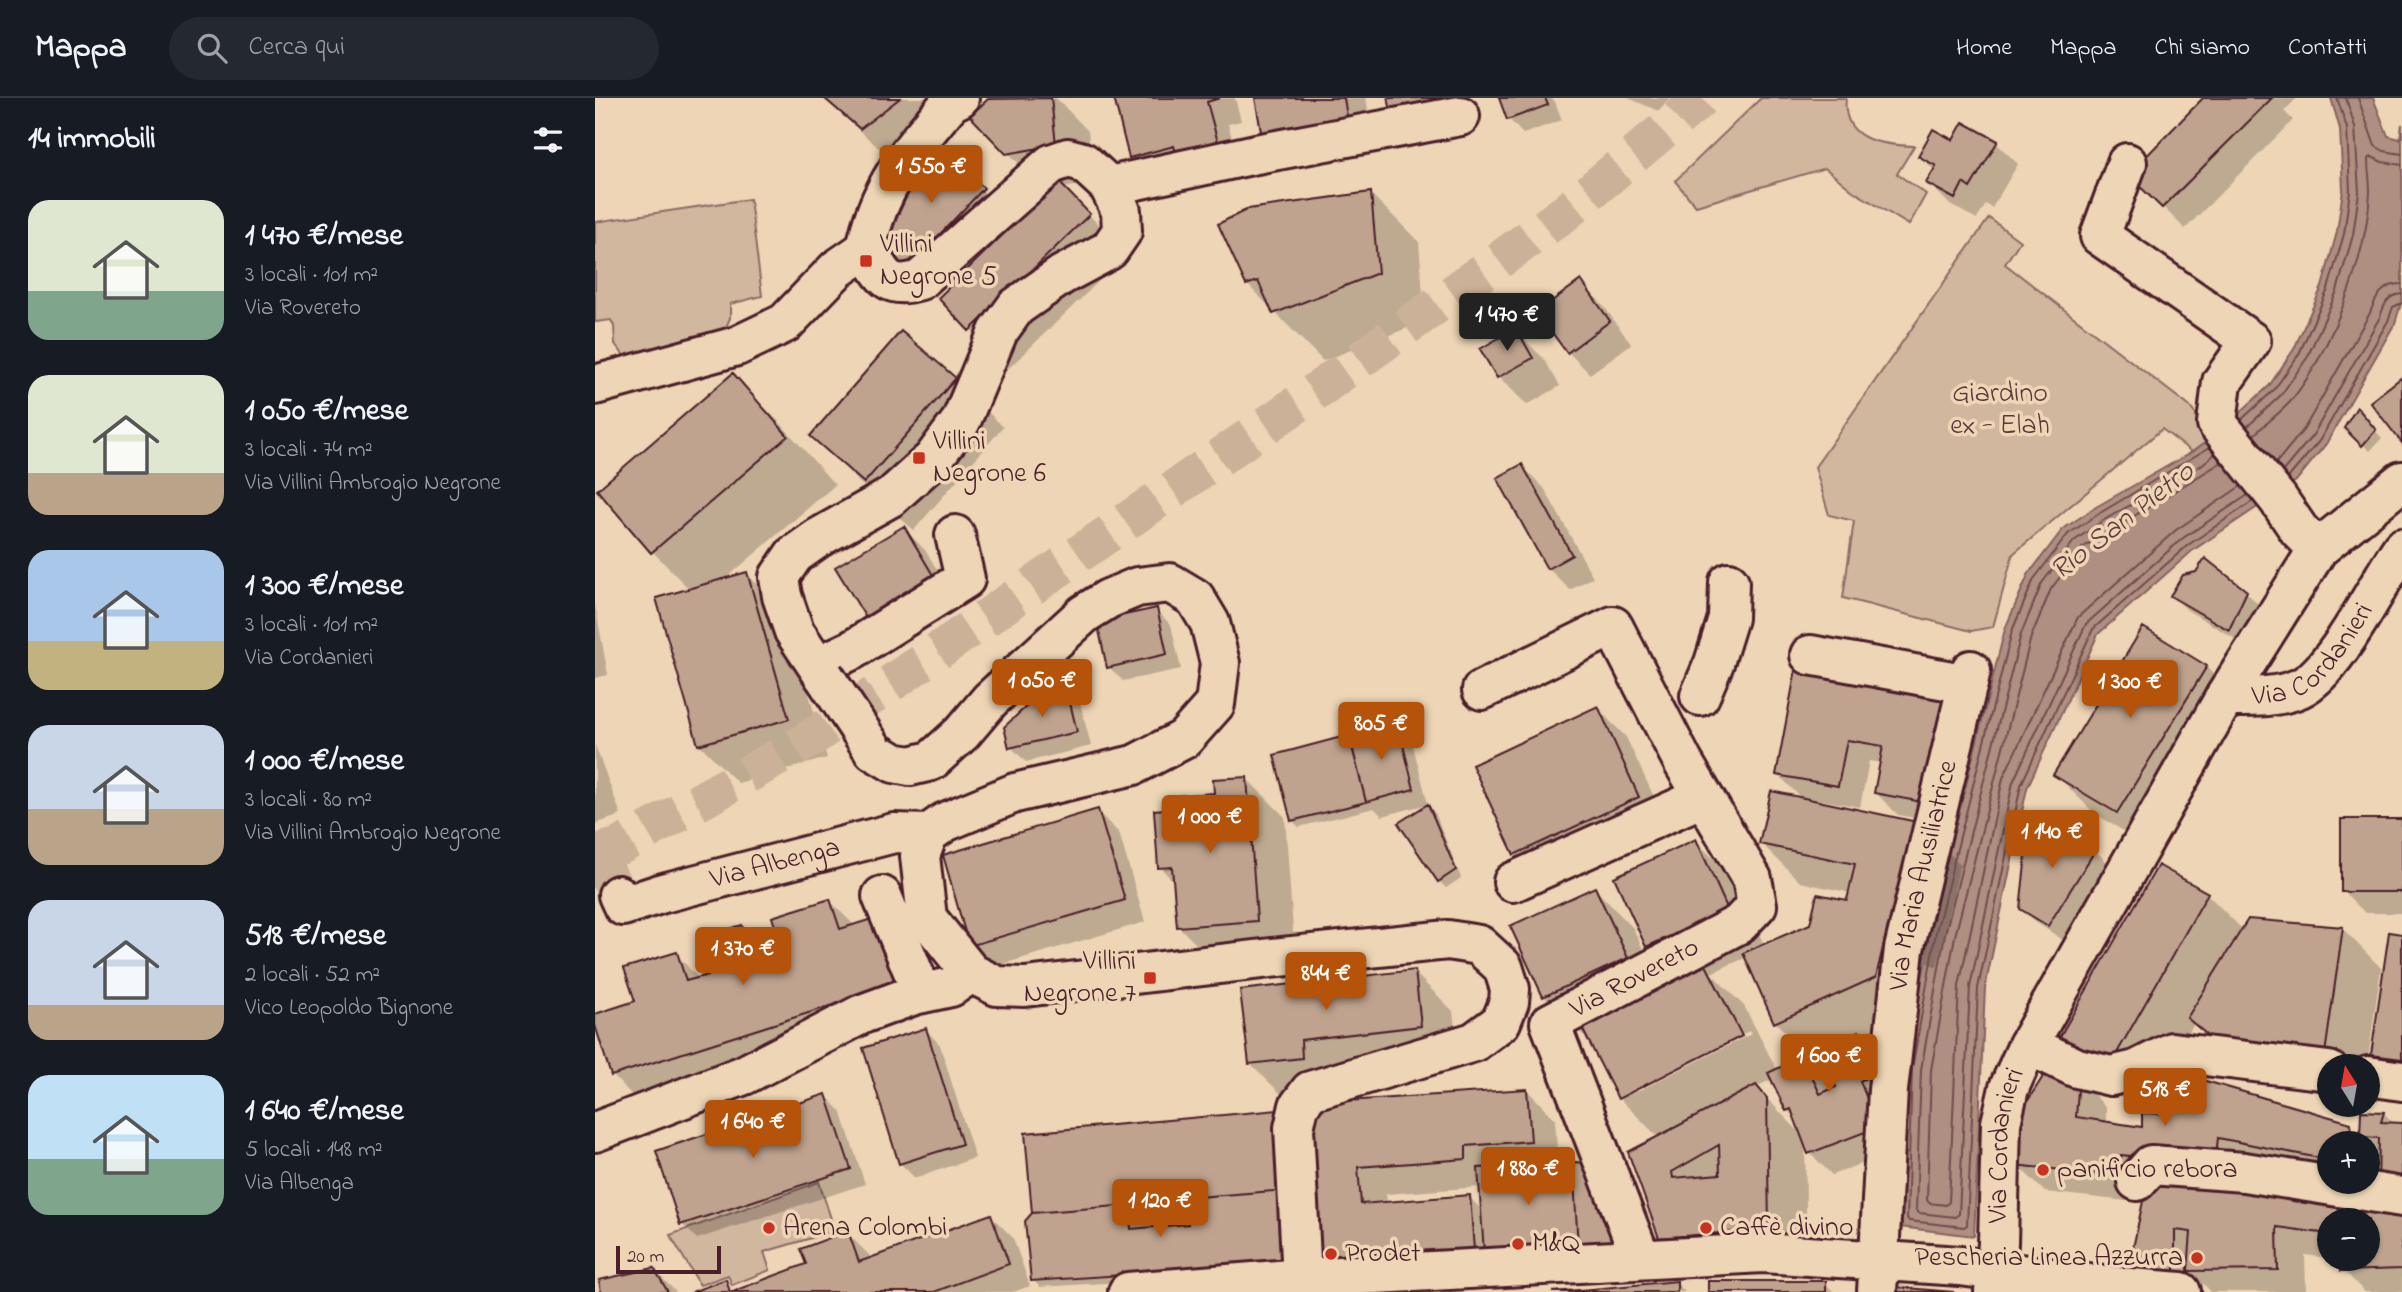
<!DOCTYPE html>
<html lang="it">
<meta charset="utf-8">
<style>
:root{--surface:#171b24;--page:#242831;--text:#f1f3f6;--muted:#9ea1a6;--line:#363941;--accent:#b45309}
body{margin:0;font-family:"Indie Flower",sans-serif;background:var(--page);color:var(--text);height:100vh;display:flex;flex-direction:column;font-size:26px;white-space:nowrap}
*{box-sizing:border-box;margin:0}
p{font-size:23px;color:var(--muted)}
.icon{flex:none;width:38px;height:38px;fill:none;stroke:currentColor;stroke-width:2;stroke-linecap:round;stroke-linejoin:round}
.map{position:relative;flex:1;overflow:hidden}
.side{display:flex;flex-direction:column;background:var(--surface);width:595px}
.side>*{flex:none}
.needle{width:46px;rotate:349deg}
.tools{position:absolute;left:1722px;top:956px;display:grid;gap:14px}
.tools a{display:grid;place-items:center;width:63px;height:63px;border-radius:50%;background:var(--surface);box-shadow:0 2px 5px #0004;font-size:35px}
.scale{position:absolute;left:21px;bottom:18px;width:105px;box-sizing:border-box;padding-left:7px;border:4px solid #4a1f2b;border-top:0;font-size:19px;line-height:24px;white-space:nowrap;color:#4a1f2b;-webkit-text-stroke:5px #edd5b5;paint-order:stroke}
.price{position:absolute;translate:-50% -60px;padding:0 16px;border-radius:7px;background:var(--accent);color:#fff;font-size:23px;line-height:46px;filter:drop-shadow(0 2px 4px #0008)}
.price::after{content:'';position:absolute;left:50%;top:42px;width:21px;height:16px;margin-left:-10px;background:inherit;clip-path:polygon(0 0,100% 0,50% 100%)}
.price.active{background:#222;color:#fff}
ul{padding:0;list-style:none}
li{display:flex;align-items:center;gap:21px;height:175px;padding:0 28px}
li span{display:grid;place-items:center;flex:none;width:196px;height:140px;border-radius:21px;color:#555}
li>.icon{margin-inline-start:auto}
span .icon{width:84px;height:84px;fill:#fffc;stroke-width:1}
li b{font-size:30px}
h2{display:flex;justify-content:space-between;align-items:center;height:84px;padding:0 28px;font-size:30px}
header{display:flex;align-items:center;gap:42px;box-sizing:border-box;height:98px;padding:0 35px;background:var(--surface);border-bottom:2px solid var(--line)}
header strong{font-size:33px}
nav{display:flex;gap:38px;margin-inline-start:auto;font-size:24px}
.search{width:490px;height:63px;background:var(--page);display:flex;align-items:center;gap:18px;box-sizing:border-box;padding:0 24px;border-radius:38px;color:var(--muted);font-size:26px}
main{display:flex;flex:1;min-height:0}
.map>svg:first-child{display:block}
.green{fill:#d2b79f;stroke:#8e6b65;stroke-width:2}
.water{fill:#ae8f81;stroke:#86625f;stroke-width:2}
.shadow{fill:#0003;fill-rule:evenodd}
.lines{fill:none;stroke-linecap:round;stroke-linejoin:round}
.shore{stroke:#724c4d;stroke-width:2}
.building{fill:#bfa38e;stroke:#4a1f2b;stroke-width:2;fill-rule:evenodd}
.minor-tunnel{stroke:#ccb199;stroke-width:38;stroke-dasharray:38 19;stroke-linecap:butt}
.highway-tunnel{stroke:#ccb199;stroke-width:38;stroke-dasharray:38 19;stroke-linecap:butt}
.minor-casing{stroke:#4a1f2b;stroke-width:44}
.minor{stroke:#edd5b5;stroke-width:38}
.minor-bridge-casing{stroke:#4a1f2b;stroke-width:44;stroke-linecap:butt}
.minor-bridge{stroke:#edd5b5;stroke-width:38}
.poi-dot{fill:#c8321e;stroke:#edd5b5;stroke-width:2.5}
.labels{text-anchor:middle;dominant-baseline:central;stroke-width:7;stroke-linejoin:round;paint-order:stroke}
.poi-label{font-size:28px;fill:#4a1f2b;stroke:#edd5b5;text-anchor:start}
.park-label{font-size:28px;fill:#5e363c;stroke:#edd5b5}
.street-label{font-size:28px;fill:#4a1f2b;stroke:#edd5b5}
.water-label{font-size:30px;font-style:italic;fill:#633b40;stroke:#edd5b5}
</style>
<header>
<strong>Mappa</strong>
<div class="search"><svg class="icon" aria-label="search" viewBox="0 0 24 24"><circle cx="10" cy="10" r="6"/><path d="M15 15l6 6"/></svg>Cerca qui</div>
<nav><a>Home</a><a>Mappa</a><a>Chi siamo</a><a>Contatti</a></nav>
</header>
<main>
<section class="side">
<h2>14 immobili<svg class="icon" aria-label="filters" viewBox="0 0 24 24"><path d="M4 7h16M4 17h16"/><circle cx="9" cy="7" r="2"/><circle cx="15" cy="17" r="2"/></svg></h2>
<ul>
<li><span style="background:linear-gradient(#dfe7d0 65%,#7fa58c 0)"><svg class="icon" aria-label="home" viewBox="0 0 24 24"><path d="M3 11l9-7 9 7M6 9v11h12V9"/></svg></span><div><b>1 470 €/mese</b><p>3 locali · 101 m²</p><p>Via Rovereto</p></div></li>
<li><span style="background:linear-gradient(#dfe7d0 70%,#b9a48a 0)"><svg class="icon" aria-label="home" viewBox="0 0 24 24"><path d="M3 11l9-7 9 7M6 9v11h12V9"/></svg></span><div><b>1 050 €/mese</b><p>3 locali · 74 m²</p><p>Via Villini Ambrogio Negrone</p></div></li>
<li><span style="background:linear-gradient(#a9c7e8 65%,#c2b280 0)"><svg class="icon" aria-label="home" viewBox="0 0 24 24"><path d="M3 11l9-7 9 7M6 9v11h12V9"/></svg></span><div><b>1 300 €/mese</b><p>3 locali · 101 m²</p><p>Via Cordanieri</p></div></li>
<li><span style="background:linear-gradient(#c9d6e8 60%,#b9a48a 0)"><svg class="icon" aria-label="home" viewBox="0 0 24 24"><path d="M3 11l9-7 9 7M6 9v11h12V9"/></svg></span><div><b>1 000 €/mese</b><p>3 locali · 80 m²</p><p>Via Villini Ambrogio Negrone</p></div></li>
<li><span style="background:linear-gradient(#c9d6e8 75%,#b9a48a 0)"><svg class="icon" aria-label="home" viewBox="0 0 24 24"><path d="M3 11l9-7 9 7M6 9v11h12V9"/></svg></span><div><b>518 €/mese</b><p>2 locali · 52 m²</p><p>Vico Leopoldo Bignone</p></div></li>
<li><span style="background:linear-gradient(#bfe0f5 60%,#7fa58c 0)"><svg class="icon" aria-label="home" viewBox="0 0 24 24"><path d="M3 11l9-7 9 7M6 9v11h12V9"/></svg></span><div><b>1 640 €/mese</b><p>5 locali · 148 m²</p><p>Via Albenga</p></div></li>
</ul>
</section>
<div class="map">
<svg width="1807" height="1194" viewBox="0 0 1807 1194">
<rect width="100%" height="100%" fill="#edd5b5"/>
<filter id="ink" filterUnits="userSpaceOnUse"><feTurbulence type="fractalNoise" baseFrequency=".0143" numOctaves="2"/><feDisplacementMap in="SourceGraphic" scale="14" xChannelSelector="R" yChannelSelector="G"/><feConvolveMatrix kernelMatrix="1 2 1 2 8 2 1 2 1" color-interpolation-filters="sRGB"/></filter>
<g filter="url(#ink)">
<path class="green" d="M1166,0H1251C1246,43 1287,47 1319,48L1302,76L1331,96L1314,127L1258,93L1230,70L1101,108L1080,83Z
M155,101L167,198L135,206V220L128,236L31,260L20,246L19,228L16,222L0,224V124Z
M1394,120L1425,143L1410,166L1594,308L1618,339L1597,354L1567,331L1418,456L1398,529L1376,533L1248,500L1259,423L1234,417L1220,369Z
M224,1084L240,1133L169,1154L175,1172L137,1187L133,1177L105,1187L75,1137Z"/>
<path class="water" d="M1736,0H1778L1793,38L1805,41L1807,26V202L1800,225L1731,346L1701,383L1597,453L1503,536L1432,690L1390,890L1379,1138L1305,1129L1310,970L1334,833L1410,531L1433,477L1468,431L1501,409L1597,354L1618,339L1674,288L1699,251L1727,189L1742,134L1748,92L1745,31Z"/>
<path class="shadow" d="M228,0H351L305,69Z
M412,0H461L493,33L499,85L468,90L532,156L414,270L345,200L453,95L377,18L393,3Z
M521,0H640L646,23L633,26L645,69L558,81L536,59Z
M662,0H771L780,53Z
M906,0H956L960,4L967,22L928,36L914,21Z
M1033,0H1075L1064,13Z
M1610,0H1702L1689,13L1698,22L1590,131L1536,77Z
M1358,44L1401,45L1423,66L1397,110L1391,106L1382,121L1355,107L1334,85L1340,73L1325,58Z
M339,46L416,120L341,199L312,171Z
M776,96L824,144L830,223L728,263L652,186Z
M986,185L1008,207L1036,246L995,276L973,254Z
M920,232L949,261L965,288L932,307L904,279Z
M138,278L186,326L240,387L129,482L152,476L191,515L232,660L143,685L104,646L95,492L58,454L4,392Z
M360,281L408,329L319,432L266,386L217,337Z
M1768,319L1787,340L1775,353L1751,330Z
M927,368L949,390L998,479L975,492L953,470Z
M308,430L330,452L360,501L294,541L272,519Z
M1602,475L1651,494L1666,509L1649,546L1592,512L1578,498Z
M0,506L13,577L0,580Z
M561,512L576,527L586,571L528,583L514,569Z
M1611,569L1650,608L1561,753L1499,715L1460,676Z
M1202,573L1379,623L1360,727L1303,717L1281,695L1287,665L1274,663L1265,709L1226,702L1225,705L1326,727L1365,766L1342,869L1332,865L1319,918L1269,940L1286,957L1303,1051L1237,1077L1215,1055L1210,1043L1212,1169L1104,1178L1065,1139L1064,1040L1024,1000L991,935L988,937L949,898L1000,791L1038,830L1067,891L1086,882L1053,848L1101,743L1140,782L1169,847L1216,827L1253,804L1256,795L1205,784L1166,745L1208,702L1183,676ZM1152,859L1180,924L1219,962L1229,958L1243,990L1235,994L1229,982L1208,960L1182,972L1149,908L1116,875ZM1154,933L1156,936L1037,996V992ZM1177,981L1192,1012L1202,1022L1207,1037L1161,989Z
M471,589L485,604L496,648L431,664L416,649Z
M1002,610L1031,639L1072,727L949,784L921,756Z
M801,625L816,640L833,706L787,718L779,710L704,729L697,722L753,639L757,643Z
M0,647L26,717L0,726Z
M651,680L690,719L700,861L622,867L583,828L580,785L565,769L584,712L621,697Z
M833,708L840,715L866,780L851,790L844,783Z
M502,713L524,735L550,824L398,869L376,847Z
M1807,722V815H1770L1748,793Z
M1500,752L1515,767L1468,842L1442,825L1427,810Z
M1564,769L1612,796L1648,832L1654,823L1748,831L1786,870L1772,968H1734L1633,959L1599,925L1553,1006L1504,979Z
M235,803L257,825L258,829L279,822L322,909L39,999L17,977L0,917L42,904L81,856L104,881L115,878L147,829L169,851L171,857L189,852Z
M1807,837V979L1800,978L1778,956Z
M819,874L858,913L864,967L694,1004L655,965Z
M331,932L345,947L380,1060L320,1080L305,1065Z
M1483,980L1511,1009V1026L1548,1031L1755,1027L1767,1038L1768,1015H1789L1799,1026L1807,1027V1194H1770L1748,1172V1162L1737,1160H1773V1122H1734V1160L1710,1157L1711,1194H1616L1608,1185V1194H1561L1535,1168L1550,1105L1450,1094L1421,1066ZM1734,1045H1773V1083H1734ZM1782,1069L1785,1070L1804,1105L1779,1093Z
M932,992L960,1021L963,1067L907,1180L702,1173L445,1189L438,1182ZM886,1089L888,1113L874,1099L792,1105L791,1096Z
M231,998L246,1013L270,1086L102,1141L87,1126Z
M396,1118L418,1140L435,1188L418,1194H141L213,1168L252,1135L274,1157L276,1162Z
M59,1172L81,1194H8Z
M1081,1185L1090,1194H977Z
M1230,1185L1239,1194H1115Z"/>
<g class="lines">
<path class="shore" d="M1763,0L1780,48L1789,53L1807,56
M1646,322L1679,292L1704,256L1733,191L1749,136L1755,93L1752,30L1742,0
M1652,329L1686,297L1712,260L1742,193L1758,137L1764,94L1760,29L1751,0
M1659,337C1670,326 1684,316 1695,304C1736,254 1772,159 1775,94C1775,83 1773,72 1773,61L1777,59L1787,64L1807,67
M1615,349L1505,415L1473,436L1439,481L1417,533L1341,834L1317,971L1312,1120L1314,1123L1369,1129L1372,1127L1383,890L1426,687L1498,531L1593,447L1658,403
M1620,356L1605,368L1509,422L1479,443L1447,485L1426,536L1350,836L1326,972L1321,1112L1324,1115L1360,1119L1364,1116L1375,889L1418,684L1491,526L1588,440L1653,397
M1627,364L1487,450L1456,491L1436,539L1360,838L1336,972L1332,1102L1334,1105L1351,1107L1354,1104L1364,888L1408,680L1483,519L1581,432L1646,388
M1681,365L1709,331L1775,215C1781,198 1788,186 1807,186
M1688,373L1718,337L1785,219C1789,207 1792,197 1807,196
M1693,380L1725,342L1793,223L1798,209L1807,205"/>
</g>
<path class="building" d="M229,0H305L265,31Z
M456,0L461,47L411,56L375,18L393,1Z
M519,0H625L612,4L624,48L582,59L579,48L534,60Z
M660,0H749L753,25L667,39Z
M793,0H855L857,7L798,21Z
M904,0H950L953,7L912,22Z
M1608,0H1677L1567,110L1533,77Z
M1368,24L1403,43L1375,90L1368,85L1360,101L1331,85L1341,68L1323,58L1338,31L1358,42Z
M339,43L389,90L311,172L289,144Z
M463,83L495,116L374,233L343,200Z
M776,94L783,175L678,216L663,183L651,187L623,126L653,111Z
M986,182L1015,223L972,255L942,214Z
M921,230L938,260L902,280L885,251Z
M306,233L361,280L269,385L215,338Z
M138,275L193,338L56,455L2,392Z
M1807,279V345L1775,304Z
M1762,309L1781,332L1767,348L1749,330Z
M927,366L977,457L952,471L902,380Z
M309,428L339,479L271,520L240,469Z
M1610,460L1652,493L1634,532L1575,498L1588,477L1601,474Z
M152,474L194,621L103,647L61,500Z
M562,510L572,556L512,570L502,523Z
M1548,529L1612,568L1522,715L1458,677Z
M1201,571L1358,599L1338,706L1279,695L1288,648L1252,642L1243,688L1181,677Z
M471,588L482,634L414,650L409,629L448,593Z
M1003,608L1044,699L919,757L877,667Z
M802,623L819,691L771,704L754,636Z
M754,637L771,704L696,723L679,657Z
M652,679L662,823L582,829L577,769L563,770L559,712L582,710L581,698L619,695L618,681Z
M1176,693L1327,725L1303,832L1293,828L1281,879L1179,925L1148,855L1215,826L1222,796L1252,802L1260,766L1164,746Z
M833,706L861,772L843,784L803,725Z
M503,711L530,802L374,848L348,757Z
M1450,719L1501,751L1453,828L1425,811L1432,748Z
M1746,721H1807V794H1746Z
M1101,741L1133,812L1051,849L1019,779Z
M1563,767L1613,795L1514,969L1464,940Z
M1000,789L1033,860L948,899L915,828Z
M235,801L245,831L280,820L301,887L16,978L0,927V916L40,903L29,870L82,854L91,883L113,877L102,841L147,827L158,860L187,850L177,819Z
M1653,821L1748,829L1730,956L1617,941L1592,920Z
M1794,834L1807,836V961L1776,957Z
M1111,867L1147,938L1023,1001L987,930Z
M820,872L826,928L706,942L707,960L654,966L645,892Z
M331,930L367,1046L304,1066L268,950Z
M1264,933L1282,974L1265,983L1283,1029L1213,1056L1196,1011L1191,1013L1173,975L1208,958L1225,996L1241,989L1224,950Z
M1583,975L1756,1025L1754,1045H1734V1062L1623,1040L1620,1065L1526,1057L1525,1078L1419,1067L1425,1015L1449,977L1484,979L1481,1019L1547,1029V1015L1571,1016Z
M1161,987L1172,1000L1174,1131L1064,1140L1033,1054ZM1124,1047L1125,1076L1078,1080L1077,1074Z
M932,991L936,1043L871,1048V1061L763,1069L766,1106L875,1097L879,1152L722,1164L713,1011L721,1005Z
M231,996L256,1071L85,1127L61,1053Z
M683,1012L691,1092L590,1100L593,1126L536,1131L534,1107L437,1115L430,1035Z
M1766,1013L1789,1014L1786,1024L1807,1025V1087L1783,1086L1784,1040L1765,1039Z
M1526,1057L1542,1059L1541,1072L1525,1070Z
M978,1064L983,1149L889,1155L883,1070Z
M978,1064L994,1065L1024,1144L983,1149Z
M1554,1075L1807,1103V1171L1746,1173L1747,1160H1773V1122H1734V1136L1682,1129L1683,1172L1593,1173L1596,1134L1580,1132V1174L1534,1169Z
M691,1092L695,1166L436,1183L430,1123L437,1115L534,1107L536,1131L593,1126L590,1100Z
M396,1116L414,1166L339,1194H136L211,1166L205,1151L253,1133L264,1164Z
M59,1170L73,1194H6L4,1182Z
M131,1181L135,1194H97Z
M1082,1183V1194H957L997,1191Z
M1113,1183H1231V1194H1113Z
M1299,1189L1359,1194H1299Z"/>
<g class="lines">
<path class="minor-tunnel" d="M0,752L23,797"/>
<path class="highway-tunnel" d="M0,756L27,747L212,643L727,289L970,115L1107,0"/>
<g class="minor-casing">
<g id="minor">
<path d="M1532,65L1505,138L1656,243L1627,284L1622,325L1683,401L1704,432L1723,451"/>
<path d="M514,88L661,56L865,18"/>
<path d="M0,287L142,248L190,225L242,171L271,151"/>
<path d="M1215,557L1373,586"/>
<path d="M223,568L257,552L370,481L360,437"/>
<path d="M229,578L199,533L187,498L184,479L199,457L223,440L296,399L338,361L366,323L403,234L421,209L467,177L514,152L527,133L526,113L514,88L488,64L473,60L456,66L325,182C290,193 288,176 271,151C283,88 316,51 356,4L364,0"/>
<path d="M887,592L1018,528L1088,664L1157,781L1162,807L1144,826L955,925L1046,1161"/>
<path d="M1105,598L1119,565L1133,520L1134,484"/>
<path id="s1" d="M1630,599C1654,599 1683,600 1705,590C1741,573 1782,486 1807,450"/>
<path d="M279,653L299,665L315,668L336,663L367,635L395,602L489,516L513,501L542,489L575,485L600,500L615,525L625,565L620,606L589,641L539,667L420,695L350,724L333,736L325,758L332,820L376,875L402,888L430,889L676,860L853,842L884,847L908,869L915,891L914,904L906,924L879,944L715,993L704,1008L699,1030L707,1180"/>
<path d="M918,784L1108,699"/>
<path id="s2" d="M23,797L28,808L68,795L299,735L333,736"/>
<path d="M287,798L327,895"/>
<path d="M1433,947L1482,970L1516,978L1541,972L1577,954L1734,973"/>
<path d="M1773,978L1807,983"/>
<path d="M0,1034L149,977L267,916L319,897L356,889L376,875"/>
<path d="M1542,1083L1556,1067L1649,1074L1807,1099"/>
<path d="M533,1194L707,1180L1168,1155L1365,1168L1523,1189L1586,1194"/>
<path id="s3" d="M1282,1194L1293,992L1309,851L1376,572"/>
<path id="s4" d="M1399,1194L1403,1145L1406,1025L1414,990L1433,947L1630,599L1723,451L1807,383"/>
</g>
</g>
<use href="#minor" class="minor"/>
<g class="minor-bridge-casing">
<path id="minor-bridge" d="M229,578L279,653"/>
</g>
<use href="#minor-bridge" class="minor-bridge"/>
</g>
</g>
<g class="poi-dot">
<rect x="264" y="156" width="14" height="14" rx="3.5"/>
<rect x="317" y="353" width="14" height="14" rx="3.5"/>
<rect x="548" y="873" width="14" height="14" rx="3.5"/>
<circle cx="1448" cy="1072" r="7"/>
<circle cx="174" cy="1130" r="7"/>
<circle cx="1111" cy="1130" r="7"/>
<circle cx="923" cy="1146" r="7"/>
<circle cx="736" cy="1156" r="7"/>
<circle cx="1602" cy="1160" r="7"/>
</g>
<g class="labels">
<g class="poi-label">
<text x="285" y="147">Villini<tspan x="285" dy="32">Negrone 5</tspan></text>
<text x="338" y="344">Villini<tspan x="338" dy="32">Negrone 6</tspan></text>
<text x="541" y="864" text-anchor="end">Villini<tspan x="541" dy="32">Negrone 7</tspan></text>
<text x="1462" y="1072">panificio rebora</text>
<text x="188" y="1130">Arena Colombi</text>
<text x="1125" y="1130">Caffè divino</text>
<text x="937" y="1146">M&amp;Q</text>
<text x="750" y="1156">Prodet</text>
<text x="1588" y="1160" text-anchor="end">Pescheria Linea Azzurra</text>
</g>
<g class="park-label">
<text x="1405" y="296">Giardino<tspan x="1405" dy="32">ex - Elah</tspan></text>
</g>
<g class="street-label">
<text stroke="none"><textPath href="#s1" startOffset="105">Via Cordanieri</textPath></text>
<text stroke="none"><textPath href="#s2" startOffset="170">Via Albenga</textPath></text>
<text stroke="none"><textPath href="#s3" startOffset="420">Via Maria Ausiliatrice</textPath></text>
<text transform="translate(1040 881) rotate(-28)">Via Rovereto</text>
<text stroke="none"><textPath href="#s4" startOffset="147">Via Cordanieri</textPath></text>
</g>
<g class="water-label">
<text transform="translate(1528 424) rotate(-38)">Rio San Pietro</text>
</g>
</g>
</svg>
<div class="tools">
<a><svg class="needle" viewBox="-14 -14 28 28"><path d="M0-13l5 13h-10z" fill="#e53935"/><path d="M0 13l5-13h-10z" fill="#9ea1a6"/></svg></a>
<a>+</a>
<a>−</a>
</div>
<div class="scale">20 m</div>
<b class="price" style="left:336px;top:107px">1 550 €</b>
<b class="price active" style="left:912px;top:255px">1 470 €</b>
<b class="price" style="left:447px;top:621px">1 050 €</b>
<b class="price" style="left:1535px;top:622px">1 300 €</b>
<b class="price" style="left:786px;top:664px">805 €</b>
<b class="price" style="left:615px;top:757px">1 000 €</b>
<b class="price" style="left:1457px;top:772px">1 140 €</b>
<b class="price" style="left:148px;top:889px">1 370 €</b>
<b class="price" style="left:731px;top:914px">844 €</b>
<b class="price" style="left:1234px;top:996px">1 600 €</b>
<b class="price" style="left:1570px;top:1030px">518 €</b>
<b class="price" style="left:158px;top:1062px">1 640 €</b>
<b class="price" style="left:933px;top:1109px">1 880 €</b>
<b class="price" style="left:565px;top:1141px">1 120 €</b>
</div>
</main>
